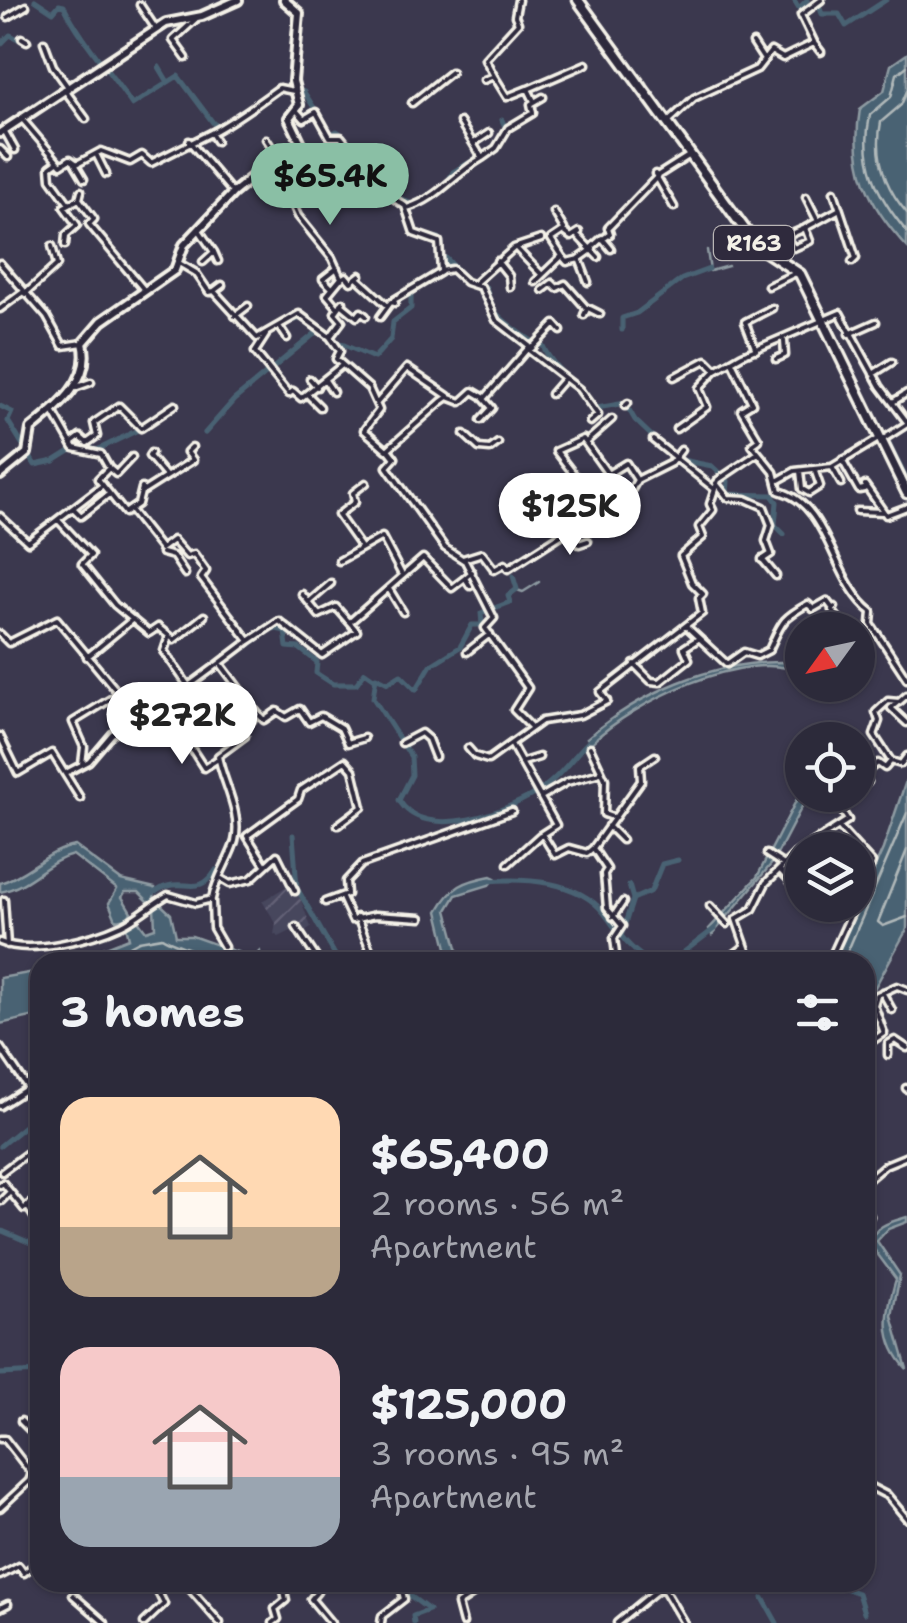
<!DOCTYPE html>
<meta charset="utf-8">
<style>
:root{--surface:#2c2a3a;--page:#343242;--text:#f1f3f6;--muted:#a6a7af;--line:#484654;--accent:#8abfa5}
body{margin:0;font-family:"Shantell Sans",sans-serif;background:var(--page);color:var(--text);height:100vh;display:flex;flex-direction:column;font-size:38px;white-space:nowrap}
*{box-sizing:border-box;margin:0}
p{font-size:32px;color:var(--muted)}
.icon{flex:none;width:55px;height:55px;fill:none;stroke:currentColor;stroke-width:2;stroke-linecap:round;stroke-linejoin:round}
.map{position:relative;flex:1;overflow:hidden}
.side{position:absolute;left:30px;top:952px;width:845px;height:640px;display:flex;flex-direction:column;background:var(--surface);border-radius:30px;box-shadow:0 2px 8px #0004,0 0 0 2px var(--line)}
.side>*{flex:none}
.needle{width:65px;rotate:237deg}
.fabs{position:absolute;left:785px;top:612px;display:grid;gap:20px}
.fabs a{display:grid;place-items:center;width:90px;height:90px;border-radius:50%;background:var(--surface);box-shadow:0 2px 8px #0004,0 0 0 2px var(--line);font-size:50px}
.price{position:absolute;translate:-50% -85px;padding:0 22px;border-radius:35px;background:#fff;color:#222;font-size:32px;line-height:65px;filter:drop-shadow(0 2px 5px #0008)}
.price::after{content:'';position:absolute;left:50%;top:60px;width:30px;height:22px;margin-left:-15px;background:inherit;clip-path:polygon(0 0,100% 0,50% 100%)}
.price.current{background:var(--accent);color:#111}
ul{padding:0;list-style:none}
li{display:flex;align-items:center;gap:30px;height:250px;padding:0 30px}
li span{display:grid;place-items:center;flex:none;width:280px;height:200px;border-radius:30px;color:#555}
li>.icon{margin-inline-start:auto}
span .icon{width:120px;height:120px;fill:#fffc;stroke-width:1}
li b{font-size:42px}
h2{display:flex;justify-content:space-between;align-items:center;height:120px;padding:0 30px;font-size:42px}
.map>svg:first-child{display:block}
.industrial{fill:url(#industrial-furrows)}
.water{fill:#4a6273;stroke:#8e9ba2;stroke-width:2.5}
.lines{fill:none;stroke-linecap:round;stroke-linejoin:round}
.shore{stroke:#b0b8b9;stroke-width:2.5}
.stream{stroke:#8e9ba2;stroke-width:2.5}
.canal{stroke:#4a6273;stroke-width:5}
.street-casing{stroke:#f4f1e8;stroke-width:11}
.secondary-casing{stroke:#f4f1e8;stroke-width:14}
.primary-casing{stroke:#f4f1e8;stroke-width:15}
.street{stroke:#2f2a3d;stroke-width:4}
.secondary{stroke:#2f2a3d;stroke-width:6}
.primary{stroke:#2f2a3d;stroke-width:8}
.labels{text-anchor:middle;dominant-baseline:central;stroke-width:8;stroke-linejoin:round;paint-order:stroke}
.shield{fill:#2f2a3d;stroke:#b9b5b5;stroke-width:2.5}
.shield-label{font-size:22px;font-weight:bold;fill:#f4f1e8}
</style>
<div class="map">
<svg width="907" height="1623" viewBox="0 0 907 1623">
<defs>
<pattern id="industrial-furrows" width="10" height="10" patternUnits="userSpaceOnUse" patternTransform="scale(2.5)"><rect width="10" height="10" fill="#47465d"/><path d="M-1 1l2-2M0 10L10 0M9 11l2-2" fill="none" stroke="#626174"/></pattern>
</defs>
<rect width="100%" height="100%" fill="#3b384e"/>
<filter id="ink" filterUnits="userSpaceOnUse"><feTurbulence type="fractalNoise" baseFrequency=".01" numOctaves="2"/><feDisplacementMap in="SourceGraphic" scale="20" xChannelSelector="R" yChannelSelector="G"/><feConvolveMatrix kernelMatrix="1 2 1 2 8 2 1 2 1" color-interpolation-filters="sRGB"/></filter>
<g filter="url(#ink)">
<path class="industrial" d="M294,882L311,927L301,934L297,928L279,937L274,934L276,923L262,901Z"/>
<path class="water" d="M907,54V247C868,205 850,167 860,109L884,91L891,65Z
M781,662L802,667V673C745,646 633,703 591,743L587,738C640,692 711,662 781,662Z
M907,778V929L874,989L865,1019V962H832L883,849Z
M802,789V795H808L773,862L712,935L709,929L757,877Z
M75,846L121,880L155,888L154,898L171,914L176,936H192L254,958L260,952L261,961L68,962L129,938L126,926L137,919L146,931L155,928L154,907L139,892H125L122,897L131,912L128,918L116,920L109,903L117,889L73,855C46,861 33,885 0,892V883C28,875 47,850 75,846Z
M491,876L495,878L489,885L456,895L447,910L459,955L468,962H455L448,952L438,911C452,886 464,881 491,876Z
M40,971V1015L0,1024V978Z
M907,1217V1222L888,1229L877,1241L900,1275L892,1316L907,1369C880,1340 886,1312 896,1279L870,1244C874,1225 890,1222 907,1217Z"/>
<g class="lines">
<path class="shore" d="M907,66L897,74L891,97L870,115C860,163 877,196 907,232
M907,91L901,105L881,122C874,157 884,186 907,213
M907,850L878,922L883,926L907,917
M100,962L139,941L162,937C168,942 220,960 231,962
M843,962L907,813"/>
<path class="stream" d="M707,250L710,271L728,266
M517,590L523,592L539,582"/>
<path class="canal" d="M35,0L53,12L59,5L64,6C83,43 109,70 132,105L178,76L214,124L221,126L279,86L304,92L331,134L326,147L310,155L311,164L297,170
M794,0L799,8L807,0
M817,0L822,14H839L846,26L886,0
M0,45L10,35L22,41L26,38
M159,67L168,82
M331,134L337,131L344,136L387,191L413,205
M447,183L453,172L496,147L506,129L502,120
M423,235L439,238L440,250
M295,320L302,318L328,338L374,358L391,339L393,322L411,308V293L446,271V258L467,280L486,287C488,293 490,306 494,310C499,318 533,344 543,346C551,366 581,391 597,408L625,403L635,420L658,442
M622,330V318L637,313L682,279L709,269
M0,406L12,412L8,421L35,465L54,461L78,446L97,450L144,427
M205,433L234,400L318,331
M888,442L907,480
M677,459L712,466L728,481L727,494L772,495L777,502L775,525L784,534
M513,576L517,589L508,596L510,602L481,613L482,625H472L460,647L431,665L416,690L401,675L388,683L376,677L373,698L411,757L412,775L399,800C424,844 511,811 543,788C562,775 576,752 593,737
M167,705L272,628L285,631L287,647L299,648L317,662L316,673L333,684H356L365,672L375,679
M293,835L297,888L339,962
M487,881C524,878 578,880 604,913C618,931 630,952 652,962
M629,885L633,899
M153,893C158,891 162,887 168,886C187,880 200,896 216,870
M621,936L633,899L651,891L662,864L678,860
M671,962L714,929
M0,1146L26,1125L31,1132L40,1133
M0,1230L40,1247
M0,1374L40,1372
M865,1486L885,1497L907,1523
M829,1582L858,1593L864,1613
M401,1589L429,1610L413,1616L414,1623
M763,1598L777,1623"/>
<g class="street-casing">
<path id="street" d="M140,5L156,29
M8,17L26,6
M22,38L27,41
M44,42L53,66L68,87
M814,42L801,15L821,0
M186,58L173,40L199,16
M764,60L771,51L783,58L814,43L821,52
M494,76L485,59L518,23L515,16L518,0
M484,80L494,76L507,97L527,89
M64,89L86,119
M534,101L528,89L586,64
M412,103L451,72
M297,111L304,119L316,112L330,137H341L383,191L405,206L414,233L439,242L441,271L452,269L466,282L481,287L496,320L532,348L555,324L561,331
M22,119L61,165L70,159L77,164L101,151L130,162L142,155L151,163L211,133
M668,122L694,98L757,69L764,60L753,43
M4,130L15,150
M266,139L283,164
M189,141L233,193
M216,141L211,133C234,121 257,104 279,88L294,91
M474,143L489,133
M0,149L8,157
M97,156L106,174
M482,158L496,148L508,128L533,113L531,104L543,97
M57,162L50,167L51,179L69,204
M75,164L84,179
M278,171L298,216L332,258L341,278L327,295L338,308
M655,174L674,207
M657,176L690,155
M834,192L856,258L852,262
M806,197L818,221L838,210
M79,199L94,219L89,224L145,291
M407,208C438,199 454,174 482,158L460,122
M554,212L564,229
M199,230L214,252L203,262
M576,234L598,257
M785,237L803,229
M603,239L610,234L608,228L657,177
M65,245L66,235L77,225L64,207L79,199L81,191
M591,248L602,238L611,249
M517,249L541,274
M761,250L785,237L794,248L810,241L805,228L818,221
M214,252L218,261
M562,256L551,239L563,231L571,237L579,232
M497,261L509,276L510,287
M580,261L588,282
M0,263L47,317L63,346L83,343
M179,263L196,273L209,292L214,291L257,338L299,314L330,337L340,351L336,359L369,388L379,410L364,430L387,450
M357,278L388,306
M341,279L346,276L351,282L360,275
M535,282L562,256L567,262L579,259L593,249
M475,283L514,248L541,239
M768,286L798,272
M332,288L323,279L337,268
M543,290L552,283L557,288L565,284L587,309L584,315
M214,291L222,285
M25,294L57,265L52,246
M394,300L441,272
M341,304L357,317L361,312L366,316
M588,308L600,314
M0,309L23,292
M235,316L248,306
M380,317L391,302L395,303
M279,326L287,338
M849,334L876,322
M266,335L255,352L289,394L293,391L301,398L341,366
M330,337L342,321L335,313L343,302
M529,347L485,398L473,391L461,402L448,397L441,402L388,449L395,458L387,467L445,548L465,561L494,618L485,628L528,688L514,710L532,728
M527,349L579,389L598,415L590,422
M756,350L745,322L772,308
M776,359L785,355L784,341
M732,362L752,403L741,410L759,440L752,445L774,472L779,491C830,504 832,582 872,612L871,624L907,679
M873,374L892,362
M674,377L706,360L716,370
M310,379L317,387
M325,380L333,392
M77,387L91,382
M307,394L320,407
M551,394L564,379
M893,402L907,393
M377,403L407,368L448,396
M625,406L628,403
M54,413L74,448L101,454L109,468L98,479L125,513L138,504L142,488
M481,420L492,408L484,399
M676,429L707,407L699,388L716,370L742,355L840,313L880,386L907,422
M464,434L479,448L490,449L498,443
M653,440L713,488
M882,440L907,424
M586,442L612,419
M72,443L80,437L87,443L97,436L94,423L119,406L141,428L175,405
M151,453L149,456L165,475
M842,460L859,490L864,489
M832,467L841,483
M109,468L116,474L132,457
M800,471L802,489L809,493L820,486L814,469
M777,481L795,471L832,467L880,438
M716,483L728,498L746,499L764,507L771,525L766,541L771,554L762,560
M865,485L886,515L907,507
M144,491L193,460L187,452L192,447
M73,508L81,516L109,494
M632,509L626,500L637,480
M131,511L161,549L173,540L187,556L194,554L206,571L201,578L249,641L220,663
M857,511L883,512
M0,516L28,542L103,485
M589,517L563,485L576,477L556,451L583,439L608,474L626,463L637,480L671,463L681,450
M58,520L91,555L82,564L115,605L149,633L158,627L174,640L204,616
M569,529L579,544L588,541
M360,546L338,515L355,502L353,493L366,483
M162,553L173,556L185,574
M463,559L482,553L494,569
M762,559L776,576
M339,561L382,537L401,573
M494,570L505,564L508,569L589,517L629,503
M470,586L465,578L472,572
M389,589L403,612
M309,602L331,583
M835,607L832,610L847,630
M350,622L423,558L452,588L465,578
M686,626L727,664L744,652L757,656L769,650C782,622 781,619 808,604L813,609L827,601L833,609
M0,634L9,643L57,619L139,718L144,719L220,663L258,714L243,729L245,736L218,756C223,783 242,812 235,841C229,861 216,877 212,899L196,903L168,895C152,904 138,917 122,925C92,939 30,955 0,942
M169,636L164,651L189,687
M249,641L279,621L322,655L357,631L336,607L319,615L302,594
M467,652L490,634
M87,657L133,619
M634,664L651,681L660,682L689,659L684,648L698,639
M897,703L891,708L907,723
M163,704L204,768L218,759
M258,714L264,720L277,711L286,717L300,709L309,722L321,716L341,728L348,743L364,738
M0,736L18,773L52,753L80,798
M402,743L421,733L428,739L435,757
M511,744L556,825L542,834L555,855L569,848L587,853L593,848
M590,747L605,779L604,814L612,817
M468,748L475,756L488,760L542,721L580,715L607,701L600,692L702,613L699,598L703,594L692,583L681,556L703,537L699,527L713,510L710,504L718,480L758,453
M891,761L901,764L907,756
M523,762L539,757
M82,764L84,747L73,722L119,694
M66,773L89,761L112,734L139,718
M858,790L868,782L865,772L878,763L885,768L891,761L874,735L879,721L876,712L888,701L899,702L907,695
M541,797L567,782L600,773
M608,826L622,840
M840,828L872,863L858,900
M767,854L784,865
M794,855L802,865
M264,863L247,836L298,799L301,790L345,761L353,770L362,807L338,825
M508,864L540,835
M781,871L793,884L802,877
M220,878L230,884L251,879L277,855L295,891
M341,896L352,920L375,915L421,918
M4,900L7,945
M212,901L213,928L224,947
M325,902L347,894L346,881L362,864L512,811
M710,906L727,924
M357,917L375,962
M613,917L623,902
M296,927L319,962
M617,962L614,938L622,926L607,908L604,874L607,869L593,848L641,781L640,766L655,756
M724,962L744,947
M751,962L736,919L753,909L766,883L795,854L848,820L838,805L854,795
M829,962L855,905
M882,992L892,1010
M865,1046L884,1033L874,1005L877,995L897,986L907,990
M0,1047L28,1088
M888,1055V1044L895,1040L907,1048
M26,1084L40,1076
M906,1088L907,1089
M0,1106L28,1088L40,1104
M2,1172L26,1154L40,1169
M865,1182L885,1165L907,1156
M0,1185L3,1183L24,1209L27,1206L40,1226
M1,1201L10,1192
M27,1206L40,1196
M865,1209L870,1216
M865,1348L873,1360
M21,1421L29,1429
M40,1422L29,1429L40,1440
M0,1439H5L32,1474L29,1481L40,1487
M865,1484L888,1496L907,1519
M0,1508L29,1481
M0,1576L19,1566L24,1573L40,1560
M184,1582L220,1623
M310,1582L317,1592L311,1599L331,1623
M662,1586L684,1623
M73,1595L105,1623
M0,1608L8,1604
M144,1623L164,1604L153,1582
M273,1623L278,1619L275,1609L286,1600L282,1582
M381,1623L382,1616L404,1599L400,1582
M463,1623L458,1604L476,1592L478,1582
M617,1623L662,1586L660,1582"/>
</g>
<g class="secondary-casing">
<path id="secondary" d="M0,133L166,23L202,16L238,0
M0,475L27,453L31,429C57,408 93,380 83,343L102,321L175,270L184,245L233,193L255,175H270L284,166L302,145L289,118L299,105L293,81L299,13L284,0"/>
</g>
<g class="primary-casing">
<path id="primary" d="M578,0L756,245L800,274L907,493"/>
</g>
<use href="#street" class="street"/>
<use href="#secondary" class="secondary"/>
<use href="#primary" class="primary"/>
</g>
</g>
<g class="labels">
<rect class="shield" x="714" y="226" width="80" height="34" rx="8"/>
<g class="shield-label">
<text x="754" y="243">R163</text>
</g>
</g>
</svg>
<div class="fabs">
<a><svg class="needle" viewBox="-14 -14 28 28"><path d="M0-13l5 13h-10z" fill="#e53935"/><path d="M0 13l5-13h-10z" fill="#a6a7af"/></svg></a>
<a><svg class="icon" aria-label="locate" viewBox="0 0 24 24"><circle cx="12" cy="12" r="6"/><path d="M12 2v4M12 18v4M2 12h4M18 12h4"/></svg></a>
<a><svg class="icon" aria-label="layers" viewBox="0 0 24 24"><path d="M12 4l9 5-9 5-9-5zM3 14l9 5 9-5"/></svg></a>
</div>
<b class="price current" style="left:330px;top:228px">$65.4K</b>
<b class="price" style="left:570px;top:558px">$125K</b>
<b class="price" style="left:182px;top:767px">$272K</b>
<section class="side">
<h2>3 homes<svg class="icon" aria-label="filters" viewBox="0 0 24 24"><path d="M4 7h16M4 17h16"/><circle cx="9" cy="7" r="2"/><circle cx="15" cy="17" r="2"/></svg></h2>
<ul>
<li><span style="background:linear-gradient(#ffd9b3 65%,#b9a48a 0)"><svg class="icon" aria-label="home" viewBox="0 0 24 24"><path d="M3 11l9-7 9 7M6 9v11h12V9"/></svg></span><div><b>$65,400</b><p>2 rooms · 56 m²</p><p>Apartment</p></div></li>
<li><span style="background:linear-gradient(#f6c9c9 65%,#9aa5b1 0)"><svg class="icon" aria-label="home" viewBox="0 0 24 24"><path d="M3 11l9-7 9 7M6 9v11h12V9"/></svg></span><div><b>$125,000</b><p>3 rooms · 95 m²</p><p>Apartment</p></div></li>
</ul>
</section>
</div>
